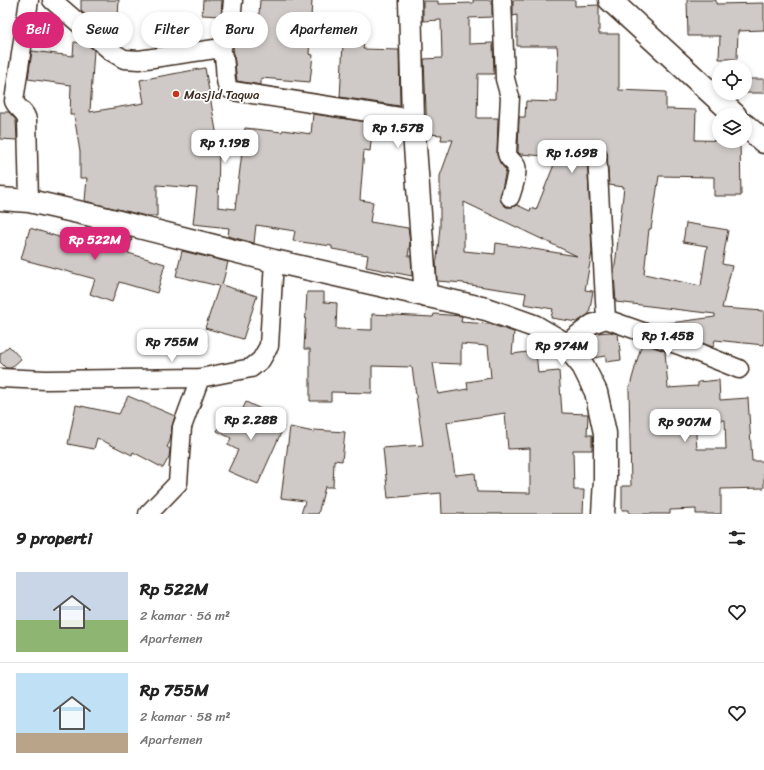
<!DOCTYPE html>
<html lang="id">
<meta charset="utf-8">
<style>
:root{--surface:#fff;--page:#f2f2f2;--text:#222;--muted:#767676;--line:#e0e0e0;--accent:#db2777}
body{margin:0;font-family:Sriracha,sans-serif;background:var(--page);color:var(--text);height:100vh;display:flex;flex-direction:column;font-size:15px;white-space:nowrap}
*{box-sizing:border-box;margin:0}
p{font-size:13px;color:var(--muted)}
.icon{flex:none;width:22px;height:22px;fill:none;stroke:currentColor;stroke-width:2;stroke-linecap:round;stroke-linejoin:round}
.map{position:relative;height:514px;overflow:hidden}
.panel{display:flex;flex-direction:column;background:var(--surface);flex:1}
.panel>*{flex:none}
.top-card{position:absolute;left:12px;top:12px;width:400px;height:36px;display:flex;gap:8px}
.buttons{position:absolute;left:712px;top:60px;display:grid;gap:8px}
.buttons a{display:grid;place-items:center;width:40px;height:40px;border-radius:50%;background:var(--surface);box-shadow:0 2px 6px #0003;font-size:20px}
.price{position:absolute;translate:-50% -34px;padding:0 9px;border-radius:8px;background:#fff;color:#222;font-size:13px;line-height:26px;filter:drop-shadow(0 1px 2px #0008)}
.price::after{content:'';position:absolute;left:50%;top:24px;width:12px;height:9px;margin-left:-6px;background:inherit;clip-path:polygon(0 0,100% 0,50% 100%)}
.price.on{background:var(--accent);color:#fff}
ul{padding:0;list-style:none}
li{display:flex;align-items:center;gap:12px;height:100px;padding:0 16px}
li+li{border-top:1px solid var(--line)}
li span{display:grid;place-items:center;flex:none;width:112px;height:80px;border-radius:0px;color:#555}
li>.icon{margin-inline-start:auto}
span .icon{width:48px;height:48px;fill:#fffc;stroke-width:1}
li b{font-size:17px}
h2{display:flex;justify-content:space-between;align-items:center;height:48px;padding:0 16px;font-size:17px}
.pill{padding:0 14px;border-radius:18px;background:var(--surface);box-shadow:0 2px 6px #0003;font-size:14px;line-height:36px}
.pill.on{background:var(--accent);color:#fff}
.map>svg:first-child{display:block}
.building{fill:#cfcac7;stroke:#3b2a1e;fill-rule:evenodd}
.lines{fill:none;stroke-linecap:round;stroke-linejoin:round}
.street-casing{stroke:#3b2a1e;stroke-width:21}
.secondary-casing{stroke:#3b2a1e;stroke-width:25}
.primary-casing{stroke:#3b2a1e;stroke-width:25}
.street{stroke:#fff;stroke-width:18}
.secondary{stroke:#fff;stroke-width:22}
.primary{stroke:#fff;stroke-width:22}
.poi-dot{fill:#c8321e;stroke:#fff;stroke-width:1.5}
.labels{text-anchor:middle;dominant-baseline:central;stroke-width:3.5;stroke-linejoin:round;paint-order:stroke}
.poi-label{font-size:13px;fill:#3b2a1e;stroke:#fff;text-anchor:start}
</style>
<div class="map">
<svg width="764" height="514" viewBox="0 0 764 514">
<rect width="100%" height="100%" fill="#fff"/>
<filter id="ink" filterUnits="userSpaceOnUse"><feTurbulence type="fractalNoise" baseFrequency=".025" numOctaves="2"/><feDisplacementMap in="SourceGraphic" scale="8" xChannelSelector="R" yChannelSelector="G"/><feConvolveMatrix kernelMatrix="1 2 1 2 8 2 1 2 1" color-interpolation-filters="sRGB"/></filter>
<g filter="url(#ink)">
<path class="building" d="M81,0H119L118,18L87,16L81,11Z
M203,0H222L221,16L202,15Z
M260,0H312L309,54L313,55L310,82L261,78V85L237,81L233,47L235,41L257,42Z
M473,0H492V17L469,18V44L493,43L494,74H478L477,118H498L497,155L500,163L506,170L500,199L506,207H512L517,205L530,211L531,208L536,210L557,157L520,154L518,152L519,117H525L526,101L557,102L558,59L557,46H517V15L513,16V0H575V6L599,5V34H619V90L666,92V109L696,110L695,140L740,141L741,196H714V177L659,176L651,229H649L644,274L701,286L707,246L683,242L686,223L728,230L722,264L732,266L722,308L764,311V345L715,340L713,347L655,325L715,317V314L616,302L614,275L624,187L609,185L607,153L602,145L597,144L591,145L587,155L592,252L585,290L593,291L589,314L577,322L551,318L553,309L524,304L526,293L464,284V283L437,281L436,260H437L440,226V176L453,140H441L442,135L427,134L424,59L442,58L441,20L423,21V1H438V4L473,3ZM464,202L577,256L496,243L495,254L464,251Z
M687,0H716V4L764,3V30L738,31L737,59H719L720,36H688Z
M74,42L85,43L94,50L90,112L144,103L140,80L205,68L219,148L218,207L235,209L245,128L282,132L283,130L311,134L313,114L373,123L370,151L364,150L360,200L373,202L370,222L408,228L410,243L408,256H411L412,276L366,267L368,255L332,249V246L293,241L295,231L256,225L254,243L228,236L229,228L193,224L197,188L157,185V216H146L85,201L87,178H80V152L74,115H70L71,85L28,79L32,51L73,56Z
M343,44L364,45L363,49L399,50L400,106L340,97Z
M745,79H764V93H745Z
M0,112H9L16,120L17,140L0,139Z
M30,228L65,239L66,234L90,241L94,229L132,239L128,253L165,264L157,293L119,282L112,302L90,294L95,279L21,259Z
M182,251L228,262L222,285L257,296L243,339L205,328L219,286L176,276Z
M307,292H324V302L337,303L336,328L338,329L372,330V314L433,317L434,314L462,316L461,322L489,324L514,332L512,354L536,351L538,373L559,371L562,413L588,414L587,435H592V450H573L574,490H584L583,514H442L441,493L388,498L383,448L423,445L412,367L372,366V393L331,392V401H310V349H304ZM461,344L488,346L491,378L467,382L468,389L438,394L433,363L461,364ZM505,413L508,449L530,448V493L477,492L475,473L455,475L447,422Z
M610,332L618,334L621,360L606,362V356L592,358L589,353L587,341L597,333Z
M642,343L665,351L668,388L698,386V382L719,380L720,400L748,398L752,461H764V488L721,489V514H696V509L670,510V514H629V510H622V486H631L629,389ZM725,420L726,449H697L695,422Z
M9,346L21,359L11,368H6L0,362V354Z
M128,396L175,416L172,426L170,441L167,447L170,449L169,457L163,468L133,452L132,455L97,438L94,449L68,444L76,405L119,414Z
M246,402L278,417L275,424L284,426L258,484L228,471L238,450L228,445L231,438L217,431L225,415L237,421Z
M290,427L314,432V430L345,432L342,461L334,460L333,487H325L318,514H301L305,501L281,498Z"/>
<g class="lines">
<g class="street-casing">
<path id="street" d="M52,0L112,52L124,59L139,60L215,49L221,50C228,62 223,76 228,88L233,91L413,119
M502,0L505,79L510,97L507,153C508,160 513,160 516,166C519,170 512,191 510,197
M221,50L231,22L233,0
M29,201L27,120C26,111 17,109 14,101L29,0
M606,319L679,345L739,369
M565,344L592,324L606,319L597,154
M0,378L46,380L200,378L251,368L261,360L269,346L274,261
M148,514L178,483L182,427L200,378"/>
</g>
<g class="secondary-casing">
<path id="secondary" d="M410,0L413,119L426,296
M0,199L29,201L91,215L274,261L486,309L534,326L565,344L583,366L596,392L605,433V480L603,514"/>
</g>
<g class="primary-casing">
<path id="primary" d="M610,0L735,115
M745,125L764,142"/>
</g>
<use href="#street" class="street"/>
<use href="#secondary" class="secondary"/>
<use href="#primary" class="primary"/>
</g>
</g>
<circle class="poi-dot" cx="176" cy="94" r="4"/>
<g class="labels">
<g class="poi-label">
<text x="184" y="94">Masjid Taqwa</text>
</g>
</g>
</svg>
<div class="buttons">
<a><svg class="icon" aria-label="locate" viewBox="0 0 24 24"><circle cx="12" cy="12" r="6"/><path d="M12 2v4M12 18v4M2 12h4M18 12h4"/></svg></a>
<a><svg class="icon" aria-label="layers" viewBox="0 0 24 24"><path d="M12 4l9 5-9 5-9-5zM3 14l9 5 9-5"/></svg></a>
</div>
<b class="price" style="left:398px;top:149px">Rp 1.57B</b>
<b class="price" style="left:225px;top:164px">Rp 1.19B</b>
<b class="price" style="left:572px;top:174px">Rp 1.69B</b>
<b class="price on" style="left:95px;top:261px">Rp 522M</b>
<b class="price" style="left:668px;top:357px">Rp 1.45B</b>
<b class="price" style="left:172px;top:363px">Rp 755M</b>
<b class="price" style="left:562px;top:367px">Rp 974M</b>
<b class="price" style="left:251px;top:441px">Rp 2.28B</b>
<b class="price" style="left:685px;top:443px">Rp 907M</b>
<div class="top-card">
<a class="pill on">Beli</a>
<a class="pill">Sewa</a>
<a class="pill">Filter</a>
<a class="pill">Baru</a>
<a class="pill">Apartemen</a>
</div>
</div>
<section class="panel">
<h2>9 properti<svg class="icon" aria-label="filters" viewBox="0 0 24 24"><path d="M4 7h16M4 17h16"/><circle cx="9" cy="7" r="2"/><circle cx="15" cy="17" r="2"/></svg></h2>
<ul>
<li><span style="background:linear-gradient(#c9d6e8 60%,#8fb573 0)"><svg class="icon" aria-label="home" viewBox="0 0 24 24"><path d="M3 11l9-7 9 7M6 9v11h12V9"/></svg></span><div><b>Rp 522M</b><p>2 kamar · 56 m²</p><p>Apartemen</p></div><svg class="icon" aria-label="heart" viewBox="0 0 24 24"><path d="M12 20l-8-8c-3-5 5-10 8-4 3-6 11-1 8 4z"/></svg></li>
<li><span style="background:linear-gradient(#bfe0f5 75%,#b9a48a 0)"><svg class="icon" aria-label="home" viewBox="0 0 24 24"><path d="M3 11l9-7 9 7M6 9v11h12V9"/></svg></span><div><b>Rp 755M</b><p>2 kamar · 58 m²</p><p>Apartemen</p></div><svg class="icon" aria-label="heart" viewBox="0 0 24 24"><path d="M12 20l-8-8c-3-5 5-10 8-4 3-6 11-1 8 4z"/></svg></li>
</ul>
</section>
